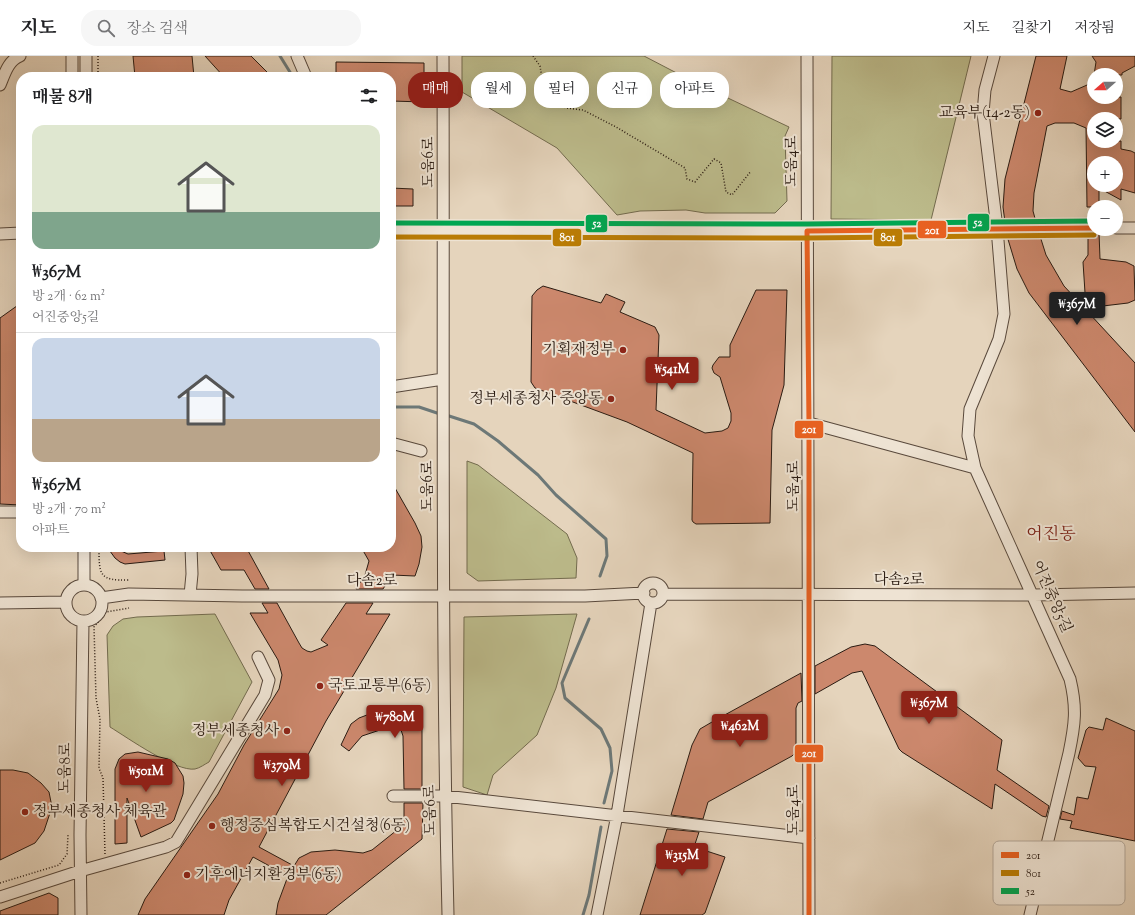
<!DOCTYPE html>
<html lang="ko">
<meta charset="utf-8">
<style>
:root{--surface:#fff;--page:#f6f6f6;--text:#202124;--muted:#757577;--line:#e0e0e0;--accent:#8f2418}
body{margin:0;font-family:"Sorts Mill Goudy","Noto Serif KR",serif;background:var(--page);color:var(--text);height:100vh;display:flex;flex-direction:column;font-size:15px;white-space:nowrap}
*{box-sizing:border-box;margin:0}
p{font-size:13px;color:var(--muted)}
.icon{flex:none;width:22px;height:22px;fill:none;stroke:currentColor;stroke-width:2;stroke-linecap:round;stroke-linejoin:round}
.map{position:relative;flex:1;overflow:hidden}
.drawer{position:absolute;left:16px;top:16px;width:380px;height:480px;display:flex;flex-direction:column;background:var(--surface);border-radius:16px;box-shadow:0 4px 16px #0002}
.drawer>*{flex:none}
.guide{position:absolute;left:408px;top:16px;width:380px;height:36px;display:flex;gap:8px}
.needle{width:26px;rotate:249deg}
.fabs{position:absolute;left:1087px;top:12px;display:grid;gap:8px}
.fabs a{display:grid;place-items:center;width:36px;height:36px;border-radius:50%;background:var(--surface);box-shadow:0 4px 16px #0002;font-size:20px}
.price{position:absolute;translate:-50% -34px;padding:0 9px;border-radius:4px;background:var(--accent);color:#fff;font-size:13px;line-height:26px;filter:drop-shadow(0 1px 2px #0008)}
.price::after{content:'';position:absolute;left:50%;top:24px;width:12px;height:9px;margin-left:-6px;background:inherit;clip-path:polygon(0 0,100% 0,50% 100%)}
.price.selected{background:#222;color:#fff}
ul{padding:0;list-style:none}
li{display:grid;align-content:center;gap:8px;height:212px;padding:0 16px}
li+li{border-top:1px solid var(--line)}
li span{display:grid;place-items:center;height:124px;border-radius:12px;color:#555}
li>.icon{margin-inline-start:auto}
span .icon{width:72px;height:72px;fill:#fffc;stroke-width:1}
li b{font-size:17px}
h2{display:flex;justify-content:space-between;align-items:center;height:48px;padding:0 16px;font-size:17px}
.chip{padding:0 14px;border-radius:16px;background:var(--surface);box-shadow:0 4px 16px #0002;font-size:14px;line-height:36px}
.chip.selected{background:var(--accent);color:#fff}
header{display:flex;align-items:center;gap:24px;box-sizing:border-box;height:56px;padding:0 20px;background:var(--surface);border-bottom:1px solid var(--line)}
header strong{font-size:19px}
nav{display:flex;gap:22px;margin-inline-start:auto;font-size:14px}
.search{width:280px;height:36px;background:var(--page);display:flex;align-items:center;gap:10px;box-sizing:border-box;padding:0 14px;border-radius:16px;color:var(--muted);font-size:15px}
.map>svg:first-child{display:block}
.green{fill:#bcbb8b;stroke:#736b4e}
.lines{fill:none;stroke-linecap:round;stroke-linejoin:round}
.stream{stroke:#6d7877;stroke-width:3}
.building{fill:#cc886d;stroke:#2a1b12;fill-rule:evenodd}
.minor-casing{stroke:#59493c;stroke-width:13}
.path{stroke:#2a1b12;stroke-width:1.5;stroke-dasharray:1 2;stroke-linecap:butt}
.minor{stroke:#eee3d3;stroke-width:11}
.bus-1-casing{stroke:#eee3d3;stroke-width:8}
.bus-2-casing{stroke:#eee3d3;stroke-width:8}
.bus-3-casing{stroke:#eee3d3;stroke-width:8}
.bus-1{stroke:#e86121;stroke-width:5}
.bus-2{stroke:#ba7c05;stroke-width:5}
.bus-3{stroke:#00a651;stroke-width:5}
.poi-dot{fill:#8f2418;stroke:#eee3d3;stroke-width:1.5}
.labels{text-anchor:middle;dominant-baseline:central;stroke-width:4;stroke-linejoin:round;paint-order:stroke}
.poi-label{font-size:15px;fill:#2a1b12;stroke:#eee3d3;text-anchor:end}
.street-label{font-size:15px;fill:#2a1b12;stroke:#eee3d3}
.quarter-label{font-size:17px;fill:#7a1f14;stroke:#eee3d3}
.key{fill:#eee3d3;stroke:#b3a799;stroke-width:1}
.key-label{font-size:11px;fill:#2a1b12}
.line-badge{stroke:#eee3d3;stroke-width:1.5}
.badge-label{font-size:11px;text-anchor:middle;font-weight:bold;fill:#fff}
</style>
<header>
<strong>지도</strong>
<div class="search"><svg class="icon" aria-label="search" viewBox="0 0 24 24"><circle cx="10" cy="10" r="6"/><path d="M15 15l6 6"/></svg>장소 검색</div>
<nav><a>지도</a><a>길찾기</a><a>저장됨</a></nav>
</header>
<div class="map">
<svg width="1135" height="859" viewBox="0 0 1135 859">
<rect width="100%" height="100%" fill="#e5d4bc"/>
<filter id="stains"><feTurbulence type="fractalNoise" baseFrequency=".005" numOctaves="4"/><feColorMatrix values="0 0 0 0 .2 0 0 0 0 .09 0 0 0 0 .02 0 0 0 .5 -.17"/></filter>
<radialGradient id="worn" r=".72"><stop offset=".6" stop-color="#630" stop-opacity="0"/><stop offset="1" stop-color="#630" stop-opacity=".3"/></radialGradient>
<path class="green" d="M462,0H644L692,25L789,71L785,80L787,145L775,157H705L686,154L640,155L617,159L557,92L462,36Z
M832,0H971L931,164L831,163Z
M467,405L478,409L567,478L577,502L576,522L478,525L467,517Z
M215,558L252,626L209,706C205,708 200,712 195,713C176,716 128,682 110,671L107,579L113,570L123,563L137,561Z
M577,558L556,632L537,679L493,719L487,739L463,731L464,561Z"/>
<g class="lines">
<path class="stream" d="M280,0L293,21
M391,351H419L440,358
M446,359L474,368L498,385L538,419L556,439L606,483L607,500L600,520
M589,563L562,627L565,642L601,673L610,692L612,715L604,747
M583,859L589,839L601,771"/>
</g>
<path class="building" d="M133,0H192L194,21H135Z
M205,0H251L272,21H224Z
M1036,0H1067L1060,33L1071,36L1094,26V41H1121V63H1094V85H1121V93L1131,95L1135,97V137L1121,133V144L1099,132V151H1087L1086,72L1074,67H1055L1047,70L1034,137L1033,155L1036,166H1005L1003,151L1005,123ZM1094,107H1116V129H1094Z
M1092,0H1135V10L1122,17V19H1094L1096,6Z
M336,6L424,7V46L391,45V21H336Z
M391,132L413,133V150H391Z
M1099,176L1100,203L1126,206L1134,210L1135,244L1128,247L1086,252L1083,206L1088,199V179H1094Z
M1007,180H1040L1046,199L1064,230L1135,307V376L1029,237L1017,213Z
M543,230L601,247L606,238L625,246L620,256L655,271L659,279L656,354L705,377L722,375L728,372L731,365V357L720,321L714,317L712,312L713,309L719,301H730V289L756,234H787L784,329L772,374L770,467L696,468L693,466L692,464L693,397L627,366L535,332L531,326L532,240L537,234Z
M21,247V449L0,448V262Z
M391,425L415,467L421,480L422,491L419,508L415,520L392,519L383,533H356L365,519L369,505L361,491H391Z
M107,491H116L121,495L128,498L164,495L165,504L125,508L120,506L115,502Z
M208,491H246L269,533H255L244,514H221Z
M262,547H277L299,587L302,592L307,595L311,596L328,589L321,584L346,547H373L366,558H390L326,665L259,791L294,810L299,802L311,796L335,794L363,797L372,794L402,770L404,763V747H423L422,783L326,859H276L278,847L288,820L253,801L229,844L224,859H138L145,843L218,738L244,689L279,633L282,619L278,604L250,557H268Z
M865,588L875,590L883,596L1002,684L997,714L1049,750L1046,761L1042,760L995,728L992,753L902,696L899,693L862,615L852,617L815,638V610L851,591Z
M801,617L802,645L798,647L796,652V696L792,700L708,746L703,763L671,759L692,689L700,673L712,666Z
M409,653L419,658L422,663V733H404L403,680L401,674L383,673L362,680L349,695L341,689L351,668L359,662L367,659Z
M1106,662L1135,675V785L1070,772L1072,765L1060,763L1062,755L1074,759L1077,741L1088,743L1096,711L1085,710L1078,702L1086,674L1089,671L1103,674Z
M138,696L168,703L175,707L183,720L184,727L183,738L174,764L171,767L141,781L127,742V787L115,788V713L119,703L125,698Z
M0,714H13L28,717L41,727L49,736L52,751L44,775L35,787L0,804Z
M667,773L699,776L694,791L725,801L705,857L702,859H640Z
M49,837L58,842V859H0V855Z"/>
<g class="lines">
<g class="minor-casing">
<path id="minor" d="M86,0V21
M297,0L306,21
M443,0C444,286 441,573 448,859
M807,0L809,859
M994,0L985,34L983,57L997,172L1004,258L999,283L970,353L968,380L975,412L1070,623C1077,652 1075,668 1069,697L1030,859
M72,21V0
M0,29C5,17 8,5 20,0
M1116,172H1135
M391,174L807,175L1094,172
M0,178L21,177
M391,331L443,323
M809,367L975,412
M391,387L421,395
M0,456H21
M84,491V529
M643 537a10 10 0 1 1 20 0a10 10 0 1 1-20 0Z
M66 547a18 18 0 1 1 36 0a18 18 0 1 1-36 0Z
M663,538L1034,539L1135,537
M190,539L192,518L191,491
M101,542L129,538L242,540H585L644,537
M0,547L66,546
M393,740H445L809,782
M0,841L80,815L166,791L176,786L265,639L269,624L258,601
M81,859L80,779L83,565
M597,859L617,759L651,547"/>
</g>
<path class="path" d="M98,0V21
M533,0L540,10L543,28L547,36L553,45L566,52L583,54L616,71L685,112L687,123L695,126L714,103L721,107L726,136L732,139L751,115
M99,491C99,519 99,525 129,524
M105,798L103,722L99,712L100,663L96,642L94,571L106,556L129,552
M0,827L59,809L67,798L68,779"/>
<use href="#minor" class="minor"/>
<g class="bus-1-casing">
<path id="bus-1" d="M809,859V367L807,175L1094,172"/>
</g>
<g class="bus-2-casing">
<path id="bus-2" d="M391,181L807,182L1094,179"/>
</g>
<g class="bus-3-casing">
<path id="bus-3" d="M391,167L807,168L1094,165"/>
</g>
<use href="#bus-1" class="bus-1"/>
<use href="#bus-2" class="bus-2"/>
<use href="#bus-3" class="bus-3"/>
</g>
<g class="poi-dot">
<circle cx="1038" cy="57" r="4"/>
<circle cx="623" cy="294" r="4"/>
<circle cx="611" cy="343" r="4"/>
<circle cx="320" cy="630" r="4"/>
<circle cx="287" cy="675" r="4"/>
<circle cx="25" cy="756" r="4"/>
<circle cx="212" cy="770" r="4"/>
<circle cx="187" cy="819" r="4"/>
</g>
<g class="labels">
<g class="poi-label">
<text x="1030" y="57">교육부(14-2동)</text>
<text x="615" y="294">기획재정부</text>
<text x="603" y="343">정부세종청사 중앙동</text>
<text x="328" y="630" text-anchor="start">국토교통부(6동)</text>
<text x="279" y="675">정부세종청사</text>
<text x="33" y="756" text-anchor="start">정부세종청사 체육관</text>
<text x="220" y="770" text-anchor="start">행정중심복합도시건설청(6동)</text>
<text x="195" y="819" text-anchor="start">기후에너지환경부(6동)</text>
</g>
<g class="street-label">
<text transform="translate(792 105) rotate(-90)">도움4로</text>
<text transform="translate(429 106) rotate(-90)">도움6로</text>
<text transform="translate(428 430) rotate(-90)">도움6로</text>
<text transform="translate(794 430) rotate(-90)">도움4로</text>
<text x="899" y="524">다솜2로</text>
<text x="372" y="525">다솜2로</text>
<text transform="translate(1051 541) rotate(66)">어진중앙5길</text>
<text transform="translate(66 712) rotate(-89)">도움8로</text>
<text transform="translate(431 754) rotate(-91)">도움6로</text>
<text transform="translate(794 754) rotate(-90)">도움4로</text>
</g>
<g class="quarter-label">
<text x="1051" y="479">어진동</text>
</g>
</g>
<rect x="993" y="785" width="132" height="64" rx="6" class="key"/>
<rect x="1001" y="796" width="18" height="6" fill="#e86121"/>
<rect x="1001" y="814" width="18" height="6" fill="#ba7c05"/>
<rect x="1001" y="832" width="18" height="6" fill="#00a651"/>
<g class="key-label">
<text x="1026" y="803">201</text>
<text x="1026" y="821">801</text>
<text x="1026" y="839">52</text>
</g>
<g class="line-badge">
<rect x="967" y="157" width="23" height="19" rx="4" fill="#00a651"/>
<rect x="585" y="158" width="23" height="19" rx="4" fill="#00a651"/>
<rect x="917" y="164" width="30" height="19" rx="4" fill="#e86121"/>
<rect x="873" y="172" width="30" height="19" rx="4" fill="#ba7c05"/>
<rect x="552" y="172" width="30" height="19" rx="4" fill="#ba7c05"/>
<rect x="794" y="364" width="30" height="19" rx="4" fill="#e86121"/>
<rect x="794" y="688" width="30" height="19" rx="4" fill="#e86121"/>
</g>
<g class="badge-label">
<text x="978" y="170">52</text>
<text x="597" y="171">52</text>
<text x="932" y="178">201</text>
<text x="888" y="185">801</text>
<text x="567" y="185">801</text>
<text x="809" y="377">201</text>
<text x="809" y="701">201</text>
</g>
<rect width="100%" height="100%" filter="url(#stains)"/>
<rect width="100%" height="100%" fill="url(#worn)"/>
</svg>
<div class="fabs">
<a><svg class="needle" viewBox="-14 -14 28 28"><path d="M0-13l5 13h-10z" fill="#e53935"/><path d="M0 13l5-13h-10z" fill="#757577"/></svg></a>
<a><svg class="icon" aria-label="layers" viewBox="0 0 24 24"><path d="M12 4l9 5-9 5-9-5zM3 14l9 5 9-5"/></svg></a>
<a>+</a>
<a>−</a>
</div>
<b class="price selected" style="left:1077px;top:270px">₩367M</b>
<b class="price" style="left:672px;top:335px">₩541M</b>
<b class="price" style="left:929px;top:669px">₩367M</b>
<b class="price" style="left:395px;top:683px">₩780M</b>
<b class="price" style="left:740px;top:692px">₩462M</b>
<b class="price" style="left:282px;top:731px">₩379M</b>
<b class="price" style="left:146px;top:737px">₩501M</b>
<b class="price" style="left:682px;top:821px">₩315M</b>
<div class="guide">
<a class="chip selected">매매</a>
<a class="chip">월세</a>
<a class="chip">필터</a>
<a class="chip">신규</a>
<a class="chip">아파트</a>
</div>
<section class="drawer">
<h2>매물 8개<svg class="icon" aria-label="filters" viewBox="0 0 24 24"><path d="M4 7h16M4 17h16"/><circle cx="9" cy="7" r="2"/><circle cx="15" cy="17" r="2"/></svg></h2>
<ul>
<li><span style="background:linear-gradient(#dfe7d0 70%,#7fa58c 0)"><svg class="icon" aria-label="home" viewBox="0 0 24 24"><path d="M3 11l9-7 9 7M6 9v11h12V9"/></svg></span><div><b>₩367M</b><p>방 2개 · 62 m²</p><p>어진중앙5길</p></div></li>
<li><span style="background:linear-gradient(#c9d6e8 65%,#b9a48a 0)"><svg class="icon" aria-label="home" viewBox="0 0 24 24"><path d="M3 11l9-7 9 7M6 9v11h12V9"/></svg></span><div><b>₩367M</b><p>방 2개 · 70 m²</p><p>아파트</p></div></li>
</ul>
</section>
</div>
